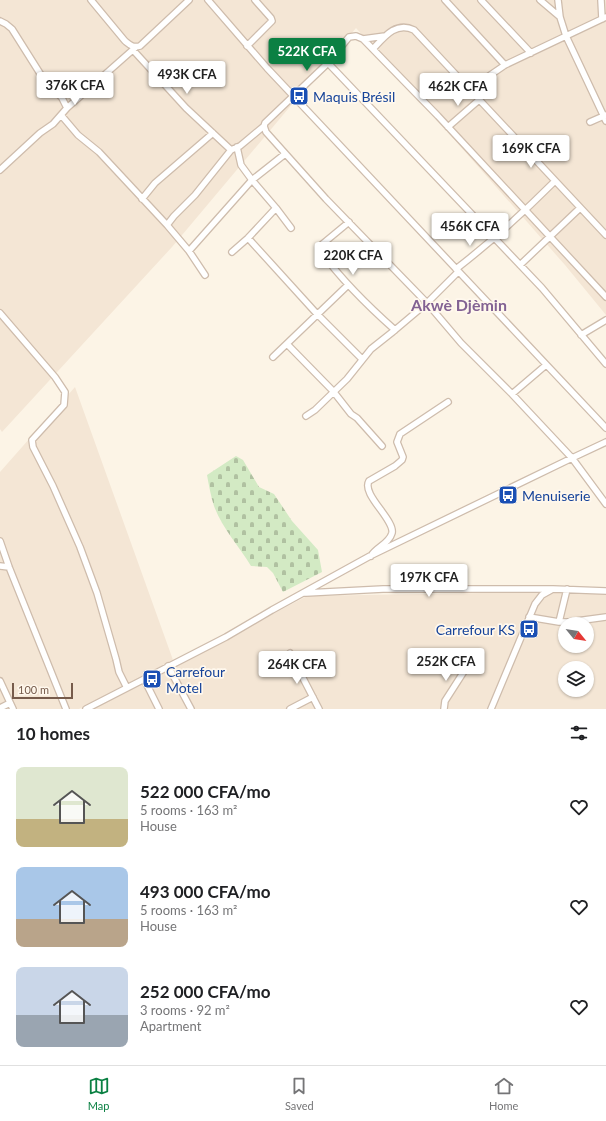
<!DOCTYPE html>
<meta charset="utf-8">
<style>
:root{--surface:#fff;--page:#f2f2f2;--text:#202124;--muted:#757577;--line:#e0e0e0;--accent:#0b8043}
body{margin:0;font-family:Lato,sans-serif;background:var(--page);color:var(--text);height:100vh;display:flex;flex-direction:column;font-size:15px;white-space:nowrap}
*{box-sizing:border-box;margin:0}
p{font-size:13px;color:var(--muted)}
.icon{flex:none;width:22px;height:22px;fill:none;stroke:currentColor;stroke-width:2;stroke-linecap:round;stroke-linejoin:round}
.map{position:relative;height:709px;overflow:hidden}
.panel{display:flex;flex-direction:column;background:var(--surface);flex:1}
.panel>*{flex:none}
.needle{width:26px;rotate:120deg}
.fabs{position:absolute;left:558px;top:617px;display:grid;gap:8px}
.fabs a{display:grid;place-items:center;width:36px;height:36px;border-radius:50%;background:var(--surface);box-shadow:0 1px 3px #0004;font-size:20px}
.scale{position:absolute;left:12px;bottom:10px;width:61px;box-sizing:border-box;padding-left:4px;border:2px solid #765b4b;border-top:0;font-size:11px;line-height:14px;white-space:nowrap;color:#765b4b;-webkit-text-stroke:3px #fff8ed;paint-order:stroke}
.price{position:absolute;translate:-50% -34px;padding:0 9px;border-radius:4px;background:#fff;color:#222;font-size:13px;line-height:26px;filter:drop-shadow(0 1px 2px #0008)}
.price::after{content:'';position:absolute;left:50%;top:24px;width:12px;height:9px;margin-left:-6px;background:inherit;clip-path:polygon(0 0,100% 0,50% 100%)}
.price.on{background:var(--accent);color:#fff}
ul{padding:0;list-style:none}
li{display:flex;align-items:center;gap:12px;height:100px;padding:0 16px}
li span{display:grid;place-items:center;flex:none;width:112px;height:80px;border-radius:8px;color:#555}
li>.icon{margin-inline-start:auto}
span .icon{width:48px;height:48px;fill:#fffc;stroke-width:1}
li b{font-size:17px}
h2{display:flex;justify-content:space-between;align-items:center;height:48px;padding:0 16px;font-size:17px}
.tab-bar{display:flex;justify-content:space-around;align-items:center;height:56px;border-top:1px solid var(--line);background:var(--surface);font-size:11px;color:var(--muted)}
.tab-bar a{display:grid;justify-items:center;gap:2px}
.tab-bar .on{color:var(--accent)}
.map>svg:first-child{display:block}
.residential{fill:#f4e6d5;fill-rule:evenodd}
.cemetery{fill:url(#cemetery-stones)}
.lines{fill:none;stroke-linecap:round;stroke-linejoin:round}
.minor-casing{stroke:#cebcac;stroke-width:8}
.minor{stroke:#fff;stroke-width:5.5}
.labels{text-anchor:middle;dominant-baseline:central;stroke-width:3.5;stroke-linejoin:round;paint-order:stroke}
.transit-label{font-size:14px;fill:#164399;stroke:#fff8ed;text-anchor:start}
.quarter-label{font-size:16px;font-weight:bold;fill:#836293;stroke:#fff8ed}
</style>
<div class="map">
<svg width="606" height="709" viewBox="0 0 606 709">
<defs>
<pattern id="cemetery-stones" width="16" height="16" patternUnits="userSpaceOnUse"><rect width="16" height="16" fill="#d3eac4"/><path d="M2 7V4a2 2 0 0 1 4 0v3zM10 15v-3a2 2 0 0 1 4 0v3z" fill="#b0c1a1"/></pattern>
</defs>
<rect width="100%" height="100%" fill="#fcf4e6"/>
<path class="residential" d="M0,0H606V315L565,265L356,28L172,247L2,432L0,429Z
M75,387L173,660L79,709H0V472Z
M606,591V709H93L307,596ZM565,624H587V646H565ZM565,668H587V690H565Z"/>
<path class="cemetery" d="M236,456L243,460L259,487L274,494L292,521L318,550L322,572L283,592L273,573L267,567L251,566C239,546 222,528 214,506C211,497 209,486 207,475Z"/>
<g class="lines">
<g class="minor-casing">
<path id="minor" d="M91,0L125,41C130,45 133,48 140,46L189,0
M208,0L267,68L606,428
M445,0L505,65
M481,0L531,53
M540,0L560,17
M558,0L560,17L566,36L606,121
M601,0L602,19
M0,21L6,24L12,29L41,75L62,98L67,108L53,124L40,133L0,170
M363,39L385,36
M247,46L272,21L271,18L255,0
M373,49C384,37 396,21 414,30L606,235
M133,50L186,108L231,150
M328,63L542,288L606,364
M470,89L505,65L606,17
M67,108L136,47
M61,115L78,135L99,152L167,225L189,251L205,275
M590,122L606,115
M448,127L479,100
M285,154L252,180L276,208L291,228
M142,199L155,183L213,133
M349,222L320,246V250C341,280 368,306 395,330
M167,225L174,216L195,195L231,150L240,146L264,126
M248,238L317,314L362,359
M189,251L252,180L241,165L237,147
M232,252L248,238L276,208
M520,265L580,208
M456,269C491,242 523,213 555,181
M606,297L438,116L363,39L356,36L349,37L328,63L265,123L264,126L266,132L326,199L427,303L461,343L512,394L572,458L606,504
M0,313L55,377L65,392L64,405L32,440L33,447L53,486L80,547L97,593L116,659L119,672L127,688
M581,335L606,320
M287,344L333,391L351,414L357,418L382,446
M273,357L348,285
M512,394L546,365
M306,416L315,410L347,379L371,349L395,330L427,303L458,272
M0,541L9,567L66,709
M371,556C376,547 389,544 392,533C395,520 361,494 369,481L395,466L402,460L403,457L397,442L400,434L448,402
M0,566L9,567
M306,593L383,589H553L606,591
M529,617L559,622H569L606,617
M559,622L567,589
M290,653L319,709
M168,666L191,709
M144,679L159,709
M0,681L13,709
M0,708L10,703
M86,709L226,637L272,610L370,556L572,458L606,442
M290,709L313,697
M444,709L445,701L470,662
M491,709L535,604L542,595L551,590"/>
</g>
<use href="#minor" class="minor"/>
</g>
<defs>
<g id="bus-square" transform="scale(1)"><rect x="-9" y="-9" width="18" height="18" rx="4" fill="#1a4fb4" stroke="#fff8ed"/><path d="M-5-6H5V4H4V6H2V4H-2V6H-4V4H-5ZM-3.5-4V0h7V-4ZM-3.5 1.2v1.5H-2V1.2ZM2 1.2v1.5H3.5V1.2Z" fill="#fff"/></g>
</defs>
<g fill-rule="evenodd">
<use href="#bus-square" x="299" y="96"/>
<use href="#bus-square" x="508" y="495"/>
<use href="#bus-square" x="529" y="629"/>
<use href="#bus-square" x="152" y="679"/>
</g>
<g class="labels">
<g class="transit-label">
<text x="313" y="96">Maquis Brésil</text>
<text x="522" y="495">Menuiserie</text>
<text x="515" y="629" text-anchor="end">Carrefour KS</text>
<text x="166" y="671">Carrefour<tspan x="166" dy="16">Motel</tspan></text>
</g>
<g class="quarter-label">
<text x="459" y="304">Akwè Djèmin</text>
</g>
</g>
</svg>
<div class="fabs">
<a><svg class="needle" viewBox="-14 -14 28 28"><path d="M0-13l5 13h-10z" fill="#e53935"/><path d="M0 13l5-13h-10z" fill="#757577"/></svg></a>
<a><svg class="icon" aria-label="layers" viewBox="0 0 24 24"><path d="M12 4l9 5-9 5-9-5zM3 14l9 5 9-5"/></svg></a>
</div>
<div class="scale">100 m</div>
<b class="price on" style="left:307px;top:72px">522K CFA</b>
<b class="price" style="left:187px;top:95px">493K CFA</b>
<b class="price" style="left:75px;top:106px">376K CFA</b>
<b class="price" style="left:458px;top:107px">462K CFA</b>
<b class="price" style="left:531px;top:169px">169K CFA</b>
<b class="price" style="left:470px;top:247px">456K CFA</b>
<b class="price" style="left:353px;top:276px">220K CFA</b>
<b class="price" style="left:429px;top:598px">197K CFA</b>
<b class="price" style="left:446px;top:682px">252K CFA</b>
<b class="price" style="left:297px;top:685px">264K CFA</b>
</div>
<section class="panel">
<h2>10 homes<svg class="icon" aria-label="filters" viewBox="0 0 24 24"><path d="M4 7h16M4 17h16"/><circle cx="9" cy="7" r="2"/><circle cx="15" cy="17" r="2"/></svg></h2>
<ul>
<li><span style="background:linear-gradient(#dfe7d0 65%,#c2b280 0)"><svg class="icon" aria-label="home" viewBox="0 0 24 24"><path d="M3 11l9-7 9 7M6 9v11h12V9"/></svg></span><div><b>522 000 CFA/mo</b><p>5 rooms · 163 m²</p><p>House</p></div><svg class="icon" aria-label="heart" viewBox="0 0 24 24"><path d="M12 20l-8-8c-3-5 5-10 8-4 3-6 11-1 8 4z"/></svg></li>
<li><span style="background:linear-gradient(#a9c7e8 65%,#b9a48a 0)"><svg class="icon" aria-label="home" viewBox="0 0 24 24"><path d="M3 11l9-7 9 7M6 9v11h12V9"/></svg></span><div><b>493 000 CFA/mo</b><p>5 rooms · 163 m²</p><p>House</p></div><svg class="icon" aria-label="heart" viewBox="0 0 24 24"><path d="M12 20l-8-8c-3-5 5-10 8-4 3-6 11-1 8 4z"/></svg></li>
<li><span style="background:linear-gradient(#c9d6e8 60%,#9aa5b1 0)"><svg class="icon" aria-label="home" viewBox="0 0 24 24"><path d="M3 11l9-7 9 7M6 9v11h12V9"/></svg></span><div><b>252 000 CFA/mo</b><p>3 rooms · 92 m²</p><p>Apartment</p></div><svg class="icon" aria-label="heart" viewBox="0 0 24 24"><path d="M12 20l-8-8c-3-5 5-10 8-4 3-6 11-1 8 4z"/></svg></li>
</ul>
</section>
<nav class="tab-bar">
<a class="on"><svg class="icon" aria-label="map" viewBox="0 0 24 24"><path d="M3 6l6-2 6 2 6-2v14l-6 2-6-2-6 2zM9 4v14M15 6v14"/></svg>Map</a>
<a><svg class="icon" aria-label="saved" viewBox="0 0 24 24"><path d="M7 4h10v16l-5-4-5 4z"/></svg>Saved</a>
<a><svg class="icon" aria-label="home" viewBox="0 0 24 24"><path d="M3 11l9-7 9 7M6 9v11h12V9"/></svg>Home</a>
</nav>
